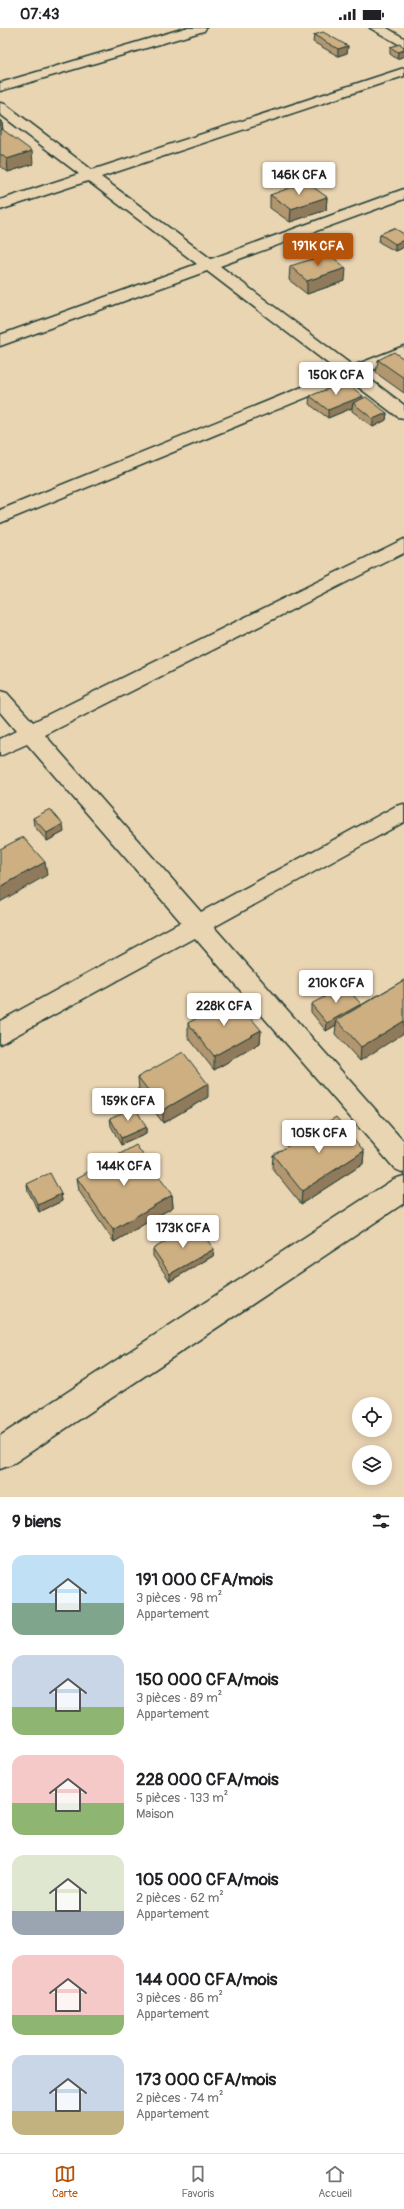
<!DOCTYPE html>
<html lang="fr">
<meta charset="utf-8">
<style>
:root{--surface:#fff;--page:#f6f6f6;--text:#202124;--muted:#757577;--line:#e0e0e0;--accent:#b45309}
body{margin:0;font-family:Pangolin,sans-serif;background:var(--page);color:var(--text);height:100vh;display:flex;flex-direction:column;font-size:15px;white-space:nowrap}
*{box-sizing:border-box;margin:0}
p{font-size:13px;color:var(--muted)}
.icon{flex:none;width:22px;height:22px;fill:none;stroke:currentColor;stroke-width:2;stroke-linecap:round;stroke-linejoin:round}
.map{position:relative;height:1469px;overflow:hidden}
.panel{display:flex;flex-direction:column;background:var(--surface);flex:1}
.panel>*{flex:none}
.fabs{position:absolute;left:352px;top:1369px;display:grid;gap:8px}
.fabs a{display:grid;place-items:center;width:40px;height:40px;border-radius:50%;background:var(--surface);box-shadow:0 2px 10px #0003;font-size:20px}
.price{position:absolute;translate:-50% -34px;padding:0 9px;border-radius:4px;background:#fff;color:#222;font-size:13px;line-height:26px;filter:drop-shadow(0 1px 2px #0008)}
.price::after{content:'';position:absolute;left:50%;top:24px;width:12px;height:9px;margin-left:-6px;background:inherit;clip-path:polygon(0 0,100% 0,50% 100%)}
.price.active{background:var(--accent);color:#fff}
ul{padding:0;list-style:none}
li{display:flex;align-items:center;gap:12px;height:100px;padding:0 12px}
li span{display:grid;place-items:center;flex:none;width:112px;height:80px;border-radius:12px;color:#555}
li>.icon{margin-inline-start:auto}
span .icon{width:48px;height:48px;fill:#fffc;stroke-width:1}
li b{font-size:17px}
h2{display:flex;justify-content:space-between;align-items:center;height:48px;padding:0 12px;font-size:17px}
.status{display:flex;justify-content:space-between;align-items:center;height:28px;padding:0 20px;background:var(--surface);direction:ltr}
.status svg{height:11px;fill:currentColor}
.dock{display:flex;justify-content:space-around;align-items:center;height:56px;border-top:1px solid var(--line);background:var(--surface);font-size:11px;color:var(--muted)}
.dock a{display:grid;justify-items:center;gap:2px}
.dock .active{color:var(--accent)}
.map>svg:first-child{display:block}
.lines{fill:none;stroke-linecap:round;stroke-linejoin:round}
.minor-casing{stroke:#1f3d34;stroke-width:3}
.minor{fill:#ead5b3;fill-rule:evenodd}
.wall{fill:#b19670;stroke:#1f3d34}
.shaded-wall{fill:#907a5b;stroke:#1f3d34}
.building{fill:#ceaf82;stroke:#1f3d34}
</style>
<div class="status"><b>07:43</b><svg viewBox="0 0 49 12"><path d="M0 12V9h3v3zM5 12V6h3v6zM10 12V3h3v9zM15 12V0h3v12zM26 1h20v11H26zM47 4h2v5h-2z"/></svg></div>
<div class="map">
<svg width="404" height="1469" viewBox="0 0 404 1469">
<rect width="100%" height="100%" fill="#ead5b3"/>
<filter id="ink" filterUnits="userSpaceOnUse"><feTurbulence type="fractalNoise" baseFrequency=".025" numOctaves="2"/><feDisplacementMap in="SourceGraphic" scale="8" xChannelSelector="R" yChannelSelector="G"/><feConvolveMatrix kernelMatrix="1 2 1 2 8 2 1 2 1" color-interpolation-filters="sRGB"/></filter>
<g filter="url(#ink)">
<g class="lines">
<g class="minor-casing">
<path id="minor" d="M185,0H206L204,3L0,63V55Z
M370,0H387L404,10V19Z
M404,40V48L101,149L211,231L404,161V171L220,238L353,338L404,318V329L363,346L404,377V390L398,389L349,352L0,495V482L339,344L207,243L0,318V307L197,236L88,153L0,182V172L79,146L0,86V75L5,76L92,142Z
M404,511V525L45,707L201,884L396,778L404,776V794L214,899L404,1114V1145L395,1141L195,910L0,1016V993L181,894L27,716L0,728V711L16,703L0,684V663L7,665L33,694Z
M404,1148V1175L11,1437L0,1441V1408L394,1151Z"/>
</g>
<use href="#minor" class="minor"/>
</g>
<path class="wall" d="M314,7L348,18L347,25L338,28L313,14Z
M390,19H404V28L397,31L390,26Z
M0,92L2,93L3,102L33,136L8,144L0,138Z
M270,167L327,169L326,182L290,194L270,180Z
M380,206H404V219L395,223L379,214Z
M290,238L345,253L307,266L289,252Z
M404,331V365L376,345L378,332Z
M310,368L363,371L387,385L386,392L373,399L352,383V380L328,390L309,376Z
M33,790L64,804L47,813L34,798Z
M404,952L360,1033L335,1006L336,997L326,1003L311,984V976H361V977Z
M188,995L261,1002L260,1015L214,1042L188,1009Z
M138,1049L208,1069L163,1095L139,1062Z
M110,1090L146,1099V1106L121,1117L111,1098Z
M364,1123L363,1136L301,1176L272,1140L273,1127Z
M77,1150L172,1167L173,1179L114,1214L79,1163Z
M27,1156L61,1166L62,1173L39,1184L28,1163Z
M153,1221H214L213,1228L170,1253L153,1228Z"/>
<path class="shaded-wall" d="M348,18L347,25L338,28V21Z
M404,22V28L397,31L398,24Z
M2,93L3,106L0,107V94Z
M32,123L33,136L8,144L7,131Z
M327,169L326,182L290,194L291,181Z
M404,212V219L395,223V216Z
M346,240L345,253L307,266V253Z
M363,368L362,375H353L352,380L328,390V382Z
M387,385L386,392L373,399V391Z
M63,796L64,804L47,813V805Z
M45,834L47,847L0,874V859Z
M361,976L360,984L337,992L336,997L326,1003L327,995Z
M404,993V1005L360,1033L361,1019Z
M261,1002L260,1015L214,1042V1028Z
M208,1056V1069L163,1095V1082Z
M146,1099V1106L121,1117V1110Z
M364,1123L363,1136L301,1176L302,1163Z
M61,1166L62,1173L39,1184L38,1177Z
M172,1167L173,1179L114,1214L113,1202Z
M214,1221L213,1228L170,1253V1246Z"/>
<path class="building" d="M323,4L348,18L338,21L314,7Z
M400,16L404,19V22L398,24L390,19Z
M2,101L32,123L7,131L0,126V102Z
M306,154L327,169L291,181L270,167Z
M394,200L404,206V212L395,216L380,206Z
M329,226L346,240L307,253L290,238Z
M394,324L404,331V350L378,332Z
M345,354L363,368L328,382L310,368Z
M366,369L387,385L373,391L353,375Z
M50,781L63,796L47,805L33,790Z
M23,809L45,834L0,859V821Z
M404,952V993L361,1019L337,992Z
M345,958L361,976L327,995L311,976Z
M234,970L261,1002L214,1028L188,995Z
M183,1024L208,1056L163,1082L138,1049Z
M135,1079L146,1099L121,1110L110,1090Z
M336,1089L364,1123L302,1163L273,1127Z
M136,1117L172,1167L113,1202L77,1150Z
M50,1145L61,1166L38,1177L27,1156Z
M195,1196L214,1221L170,1246L153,1221Z"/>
</g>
</svg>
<div class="fabs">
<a><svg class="icon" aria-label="locate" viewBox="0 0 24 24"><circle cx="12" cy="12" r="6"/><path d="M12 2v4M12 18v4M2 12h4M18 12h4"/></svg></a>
<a><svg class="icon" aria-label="layers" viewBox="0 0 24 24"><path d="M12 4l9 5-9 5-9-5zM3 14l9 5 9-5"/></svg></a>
</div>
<b class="price" style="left:299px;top:168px">146K CFA</b>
<b class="price active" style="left:318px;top:239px">191K CFA</b>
<b class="price" style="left:336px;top:368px">150K CFA</b>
<b class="price" style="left:336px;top:976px">210K CFA</b>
<b class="price" style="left:224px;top:999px">228K CFA</b>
<b class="price" style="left:128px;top:1094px">159K CFA</b>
<b class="price" style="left:319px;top:1126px">105K CFA</b>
<b class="price" style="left:124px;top:1159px">144K CFA</b>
<b class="price" style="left:183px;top:1221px">173K CFA</b>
</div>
<section class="panel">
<h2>9 biens<svg class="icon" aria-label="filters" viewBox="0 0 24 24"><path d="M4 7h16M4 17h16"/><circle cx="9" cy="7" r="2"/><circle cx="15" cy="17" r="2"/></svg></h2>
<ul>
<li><span style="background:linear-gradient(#bfe0f5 60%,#7fa58c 0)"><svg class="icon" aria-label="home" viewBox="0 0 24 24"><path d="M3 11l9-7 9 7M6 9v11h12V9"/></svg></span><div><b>191 000 CFA/mois</b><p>3 pièces · 98 m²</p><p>Appartement</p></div></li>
<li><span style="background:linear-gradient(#c9d6e8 65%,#8fb573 0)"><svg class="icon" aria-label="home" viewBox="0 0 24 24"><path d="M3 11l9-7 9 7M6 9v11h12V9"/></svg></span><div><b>150 000 CFA/mois</b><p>3 pièces · 89 m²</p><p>Appartement</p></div></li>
<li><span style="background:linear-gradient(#f6c9c9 60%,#8fb573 0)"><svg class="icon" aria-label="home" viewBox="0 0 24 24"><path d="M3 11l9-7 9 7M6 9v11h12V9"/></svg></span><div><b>228 000 CFA/mois</b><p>5 pièces · 133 m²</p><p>Maison</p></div></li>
<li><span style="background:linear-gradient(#dfe7d0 70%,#9aa5b1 0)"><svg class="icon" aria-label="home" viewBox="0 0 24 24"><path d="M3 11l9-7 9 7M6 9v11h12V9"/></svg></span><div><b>105 000 CFA/mois</b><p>2 pièces · 62 m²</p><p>Appartement</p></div></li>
<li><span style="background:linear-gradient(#f6c9c9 75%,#8fb573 0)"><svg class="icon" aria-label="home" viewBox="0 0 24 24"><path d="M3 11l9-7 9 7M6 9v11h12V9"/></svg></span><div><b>144 000 CFA/mois</b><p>3 pièces · 86 m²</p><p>Appartement</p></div></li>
<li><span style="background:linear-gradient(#c9d6e8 70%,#c2b280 0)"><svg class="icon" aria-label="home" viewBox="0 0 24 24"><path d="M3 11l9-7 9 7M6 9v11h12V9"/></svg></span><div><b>173 000 CFA/mois</b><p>2 pièces · 74 m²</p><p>Appartement</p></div></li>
</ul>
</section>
<nav class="dock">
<a class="active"><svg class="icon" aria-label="map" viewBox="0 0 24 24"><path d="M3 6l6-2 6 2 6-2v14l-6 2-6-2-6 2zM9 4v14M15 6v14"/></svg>Carte</a>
<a><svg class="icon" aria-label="saved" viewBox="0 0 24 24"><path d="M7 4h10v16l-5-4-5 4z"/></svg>Favoris</a>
<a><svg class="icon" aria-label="home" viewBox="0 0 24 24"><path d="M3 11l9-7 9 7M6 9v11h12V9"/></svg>Accueil</a>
</nav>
